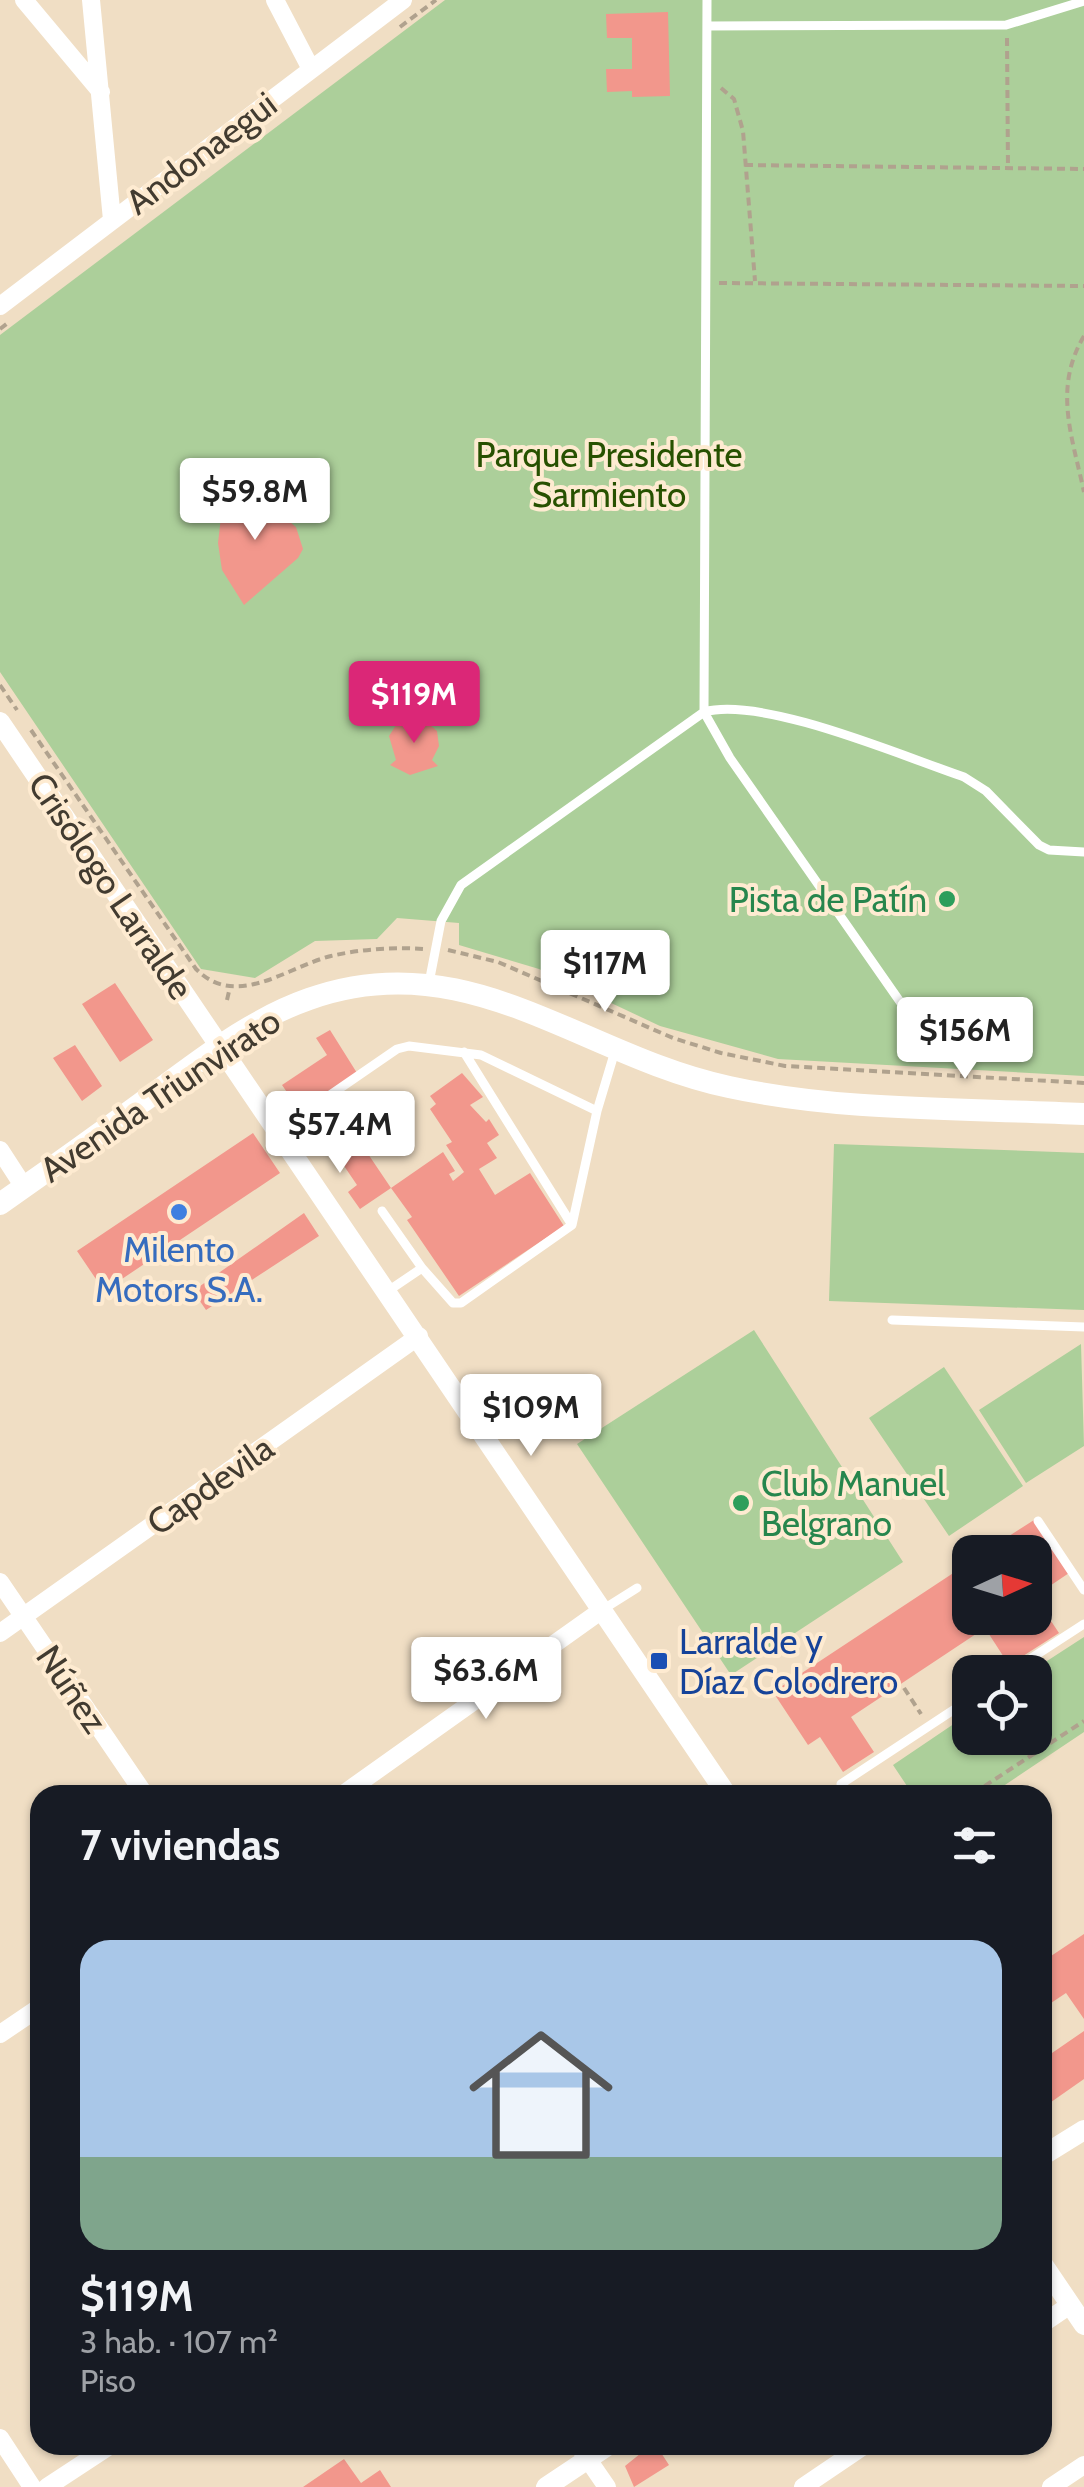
<!DOCTYPE html>
<html lang="es">
<meta charset="utf-8">
<style>
:root{--surface:#171b24;--page:#242831;--text:#f1f3f6;--muted:#9ea1a6;--accent:#db2777}
body{margin:0;font-family:Cabin,sans-serif;background:var(--page);color:var(--text);height:100vh;display:flex;flex-direction:column;font-size:38px;white-space:nowrap}
*{box-sizing:border-box;margin:0}
p{font-size:32px;color:var(--muted)}
.icon{flex:none;width:55px;height:55px;fill:none;stroke:currentColor;stroke-width:2;stroke-linecap:round;stroke-linejoin:round}
.map{position:relative;flex:1;overflow:hidden}
.sheet{position:absolute;left:30px;top:1785px;width:1022px;height:670px;display:flex;flex-direction:column;background:var(--surface);border-radius:30px;box-shadow:0 2px 8px #0004}
.sheet>*{flex:none}
.needle{width:65px;rotate:86deg}
.fabs{position:absolute;left:952px;top:1535px;display:grid;gap:20px}
.fabs a{display:grid;place-items:center;width:100px;height:100px;border-radius:20px;background:var(--surface);box-shadow:0 2px 8px #0004;font-size:50px}
.price{position:absolute;translate:-50% -85px;padding:0 22px;border-radius:10px;background:#fff;color:#222;font-size:32px;line-height:65px;filter:drop-shadow(0 2px 5px #0008)}
.price::after{content:'';position:absolute;left:50%;top:60px;width:30px;height:22px;margin-left:-15px;background:inherit;clip-path:polygon(0 0,100% 0,50% 100%)}
.price.selected{background:var(--accent);color:#fff}
ul{padding:0;list-style:none}
li{display:grid;align-content:center;gap:20px;height:530px;padding:0 50px}
li span{display:grid;place-items:center;height:310px;border-radius:30px;color:#555}
li>.icon{margin-inline-start:auto}
span .icon{width:180px;height:180px;fill:#fffc;stroke-width:1}
li b{font-size:42px}
h2{display:flex;justify-content:space-between;align-items:center;height:120px;padding:0 50px;font-size:42px}
.map>svg:first-child{display:block}
.green{fill:#accf9a}
.building{fill:#f2978c}
.lines{fill:none;stroke-linecap:round;stroke-linejoin:round}
.path{stroke:#b0a28e;stroke-width:4;stroke-dasharray:8 5;stroke-linecap:butt}
.service{stroke:#fff;stroke-width:9}
.minor{stroke:#fff;stroke-width:18}
.tertiary{stroke:#fff;stroke-width:20}
.secondary{stroke:#fff;stroke-width:22}
.leisure-dot{fill:#2e9e5b;stroke:#feebd1;stroke-width:4}
.shop-dot{fill:#3f7fe0;stroke:#feebd1;stroke-width:4}
.transit-dot{fill:#1a4fb4;stroke:#feebd1;stroke-width:4}
.labels{text-anchor:middle;dominant-baseline:central;stroke-width:8;stroke-linejoin:round;paint-order:stroke}
.street-label{font-size:35px;fill:#423b30;stroke:#feebd1}
.park-label{font-size:35px;fill:#275100;stroke:#feebd1}
.leisure-label{font-size:35px;fill:#27864d;stroke:#feebd1;text-anchor:end}
.shop-label{font-size:35px;fill:#366cbe;stroke:#feebd1}
.transit-label{font-size:35px;fill:#164399;stroke:#feebd1;text-anchor:start}
</style>
<div class="map">
<svg width="1084" height="2487" viewBox="0 0 1084 2487">
<rect width="100%" height="100%" fill="#f0dec4"/>
<path class="green" d="M445,0H1084V1076L778,1059L660,1026L539,969L459,945V923L397,918L377,939L315,941L255,978L201,969L0,672V335Z
M834,1144L1084,1153V1310L829,1301Z
M754,1330L903,1562L731,1675L577,1444Z
M1081,1344L1084,1446L1026,1483L979,1410Z
M944,1367L1023,1486L949,1536L869,1418Z
M1084,1637V1732L990,1795H913L893,1765L970,1713V1738H1035V1672H1030Z"/>
<path class="building" d="M668,12L670,96L632,97V91L607,92L606,69H632V38H607L606,14Z
M242,482L296,527L303,549L298,558L244,605L222,570L218,543L221,517Z
M420,716L437,731L439,746L432,760L438,766L410,775L390,765L396,760L389,736L398,722Z
M115,983L153,1040L120,1062L82,1004Z
M330,1030L357,1073L300,1111L282,1085L327,1055L316,1038Z
M75,1045L102,1086L82,1101L53,1058Z
M462,1073L483,1097L470,1105L486,1122L489,1119L499,1135L487,1143L497,1158L479,1169L495,1195L530,1173L564,1226L459,1296L407,1220L412,1217L391,1188L443,1152L455,1171L449,1174L453,1181L464,1172L446,1145L452,1142L430,1109L436,1104L430,1096Z
M253,1133L280,1173L104,1291L77,1251Z
M362,1145L391,1188L360,1209L348,1192L357,1185L340,1160Z
M304,1213L319,1236L206,1310L193,1291Z
M1034,1520L1069,1573L1035,1596V1552H984Z
M970,1562V1618H1035V1597L1059,1633L1009,1665L985,1628L851,1717L874,1752L843,1772L820,1737L808,1745L773,1692Z
M1084,1934V2019L1066,1993L1042,2009V1962Z
M1084,2031V2079L1044,2107L1042,2038L1052,2053Z
M651,2445H656L669,2465L634,2487L625,2466Z
M344,2459L361,2483L380,2470L391,2487H303Z"/>
<g class="lines">
<path class="path" d="M400,27L436,0
M1007,38L1008,169
M721,88L734,99L743,131L755,281
M745,165L1084,169
M719,283L1084,286
M0,329L9,322
M1084,336C1053,388 1072,436 1084,492
M0,685L17,710
M31,730L196,969C236,1010 287,967 331,956C361,949 394,947 424,949
M448,950L498,962L673,1038L721,1053L785,1066L1084,1083
M227,1000L230,987
M904,1688L921,1714
M977,1795V1791L1084,1721"/>
<path class="service" d="M707,0L704,712L730,758L917,1026
M708,26L1006,25L1084,1
M429,983L441,921L461,885L704,712C763,696 902,756 964,777L986,791L1039,845L1049,850L1084,852
M464,1052L572,1225
M597,1111L615,1051
M304,1113L397,1049L409,1046L481,1055L597,1111L572,1225L461,1303H453L422,1268L388,1291
M382,1211L422,1268
M892,1320L1084,1327
M1038,1521L1084,1590
M602,1610L637,1588
M1010,1672L1084,1624
M841,1784L970,1699"/>
<path class="minor" d="M24,0L101,92
M91,0L112,220
M275,0L311,69
M0,306L403,0
M0,1150L24,1187
M0,1582L145,1795
M0,1633L419,1336
M342,1795L602,1610
M0,2034L40,2007
M1042,2324L1070,2305
M0,2438L32,2487
M578,2445L607,2487
M47,2487L111,2445
M803,2487L865,2445
M1051,2487L1084,2465"/>
<path class="tertiary" d="M0,722L727,1795
M1042,2156L1084,2130
M1042,2263L1084,2325
M546,2487L609,2445"/>
<path class="secondary" d="M0,1204C50,1169 99,1134 148,1098C199,1061 249,1020 309,999C468,942 582,1056 729,1087C844,1112 967,1108 1084,1114"/>
</g>
<g class="leisure-dot">
<circle cx="947" cy="899" r="10"/>
<circle cx="741" cy="1503" r="10"/>
</g>
<circle class="shop-dot" cx="179" cy="1212" r="10"/>
<rect class="transit-dot" x="649" y="1651" width="20" height="20" rx="5"/>
<g class="labels">
<g class="street-label">
<text transform="translate(201 153) rotate(-37)">Andonaegui</text>
<text transform="translate(111 886) rotate(56)">Crisólogo Larralde</text>
<text transform="translate(160 1095) rotate(-34)">Avenida Triunvirato</text>
<text transform="translate(210 1485) rotate(-35)">Capdevila</text>
<text transform="translate(72 1689) rotate(56)">Núñez</text>
</g>
<g class="park-label">
<text x="609" y="454">Parque Presidente<tspan x="609" dy="40">Sarmiento</tspan></text>
</g>
<g class="leisure-label">
<text x="927" y="899">Pista de Patín</text>
<text x="761" y="1483" text-anchor="start">Club Manuel<tspan x="761" dy="40">Belgrano</tspan></text>
</g>
<g class="shop-label">
<text x="179" y="1249">Milento<tspan x="179" dy="40">Motors S.A.</tspan></text>
</g>
<g class="transit-label">
<text x="679" y="1641">Larralde y<tspan x="679" dy="40">Díaz Colodrero</tspan></text>
</g>
</g>
</svg>
<div class="fabs">
<a><svg class="needle" viewBox="-14 -14 28 28"><path d="M0-13l5 13h-10z" fill="#e53935"/><path d="M0 13l5-13h-10z" fill="#9ea1a6"/></svg></a>
<a><svg class="icon" aria-label="locate" viewBox="0 0 24 24"><circle cx="12" cy="12" r="6"/><path d="M12 2v4M12 18v4M2 12h4M18 12h4"/></svg></a>
</div>
<b class="price" style="left:255px;top:543px">$59.8M</b>
<b class="price selected" style="left:414px;top:746px">$119M</b>
<b class="price" style="left:605px;top:1015px">$117M</b>
<b class="price" style="left:965px;top:1082px">$156M</b>
<b class="price" style="left:340px;top:1176px">$57.4M</b>
<b class="price" style="left:531px;top:1459px">$109M</b>
<b class="price" style="left:486px;top:1722px">$63.6M</b>
<section class="sheet">
<h2>7 viviendas<svg class="icon" aria-label="filters" viewBox="0 0 24 24"><path d="M4 7h16M4 17h16"/><circle cx="9" cy="7" r="2"/><circle cx="15" cy="17" r="2"/></svg></h2>
<ul>
<li><span style="background:linear-gradient(#a9c7e8 70%,#7fa58c 0)"><svg class="icon" aria-label="home" viewBox="0 0 24 24"><path d="M3 11l9-7 9 7M6 9v11h12V9"/></svg></span><div><b>$119M</b><p>3 hab. · 107 m²</p><p>Piso</p></div></li>
</ul>
</section>
</div>
